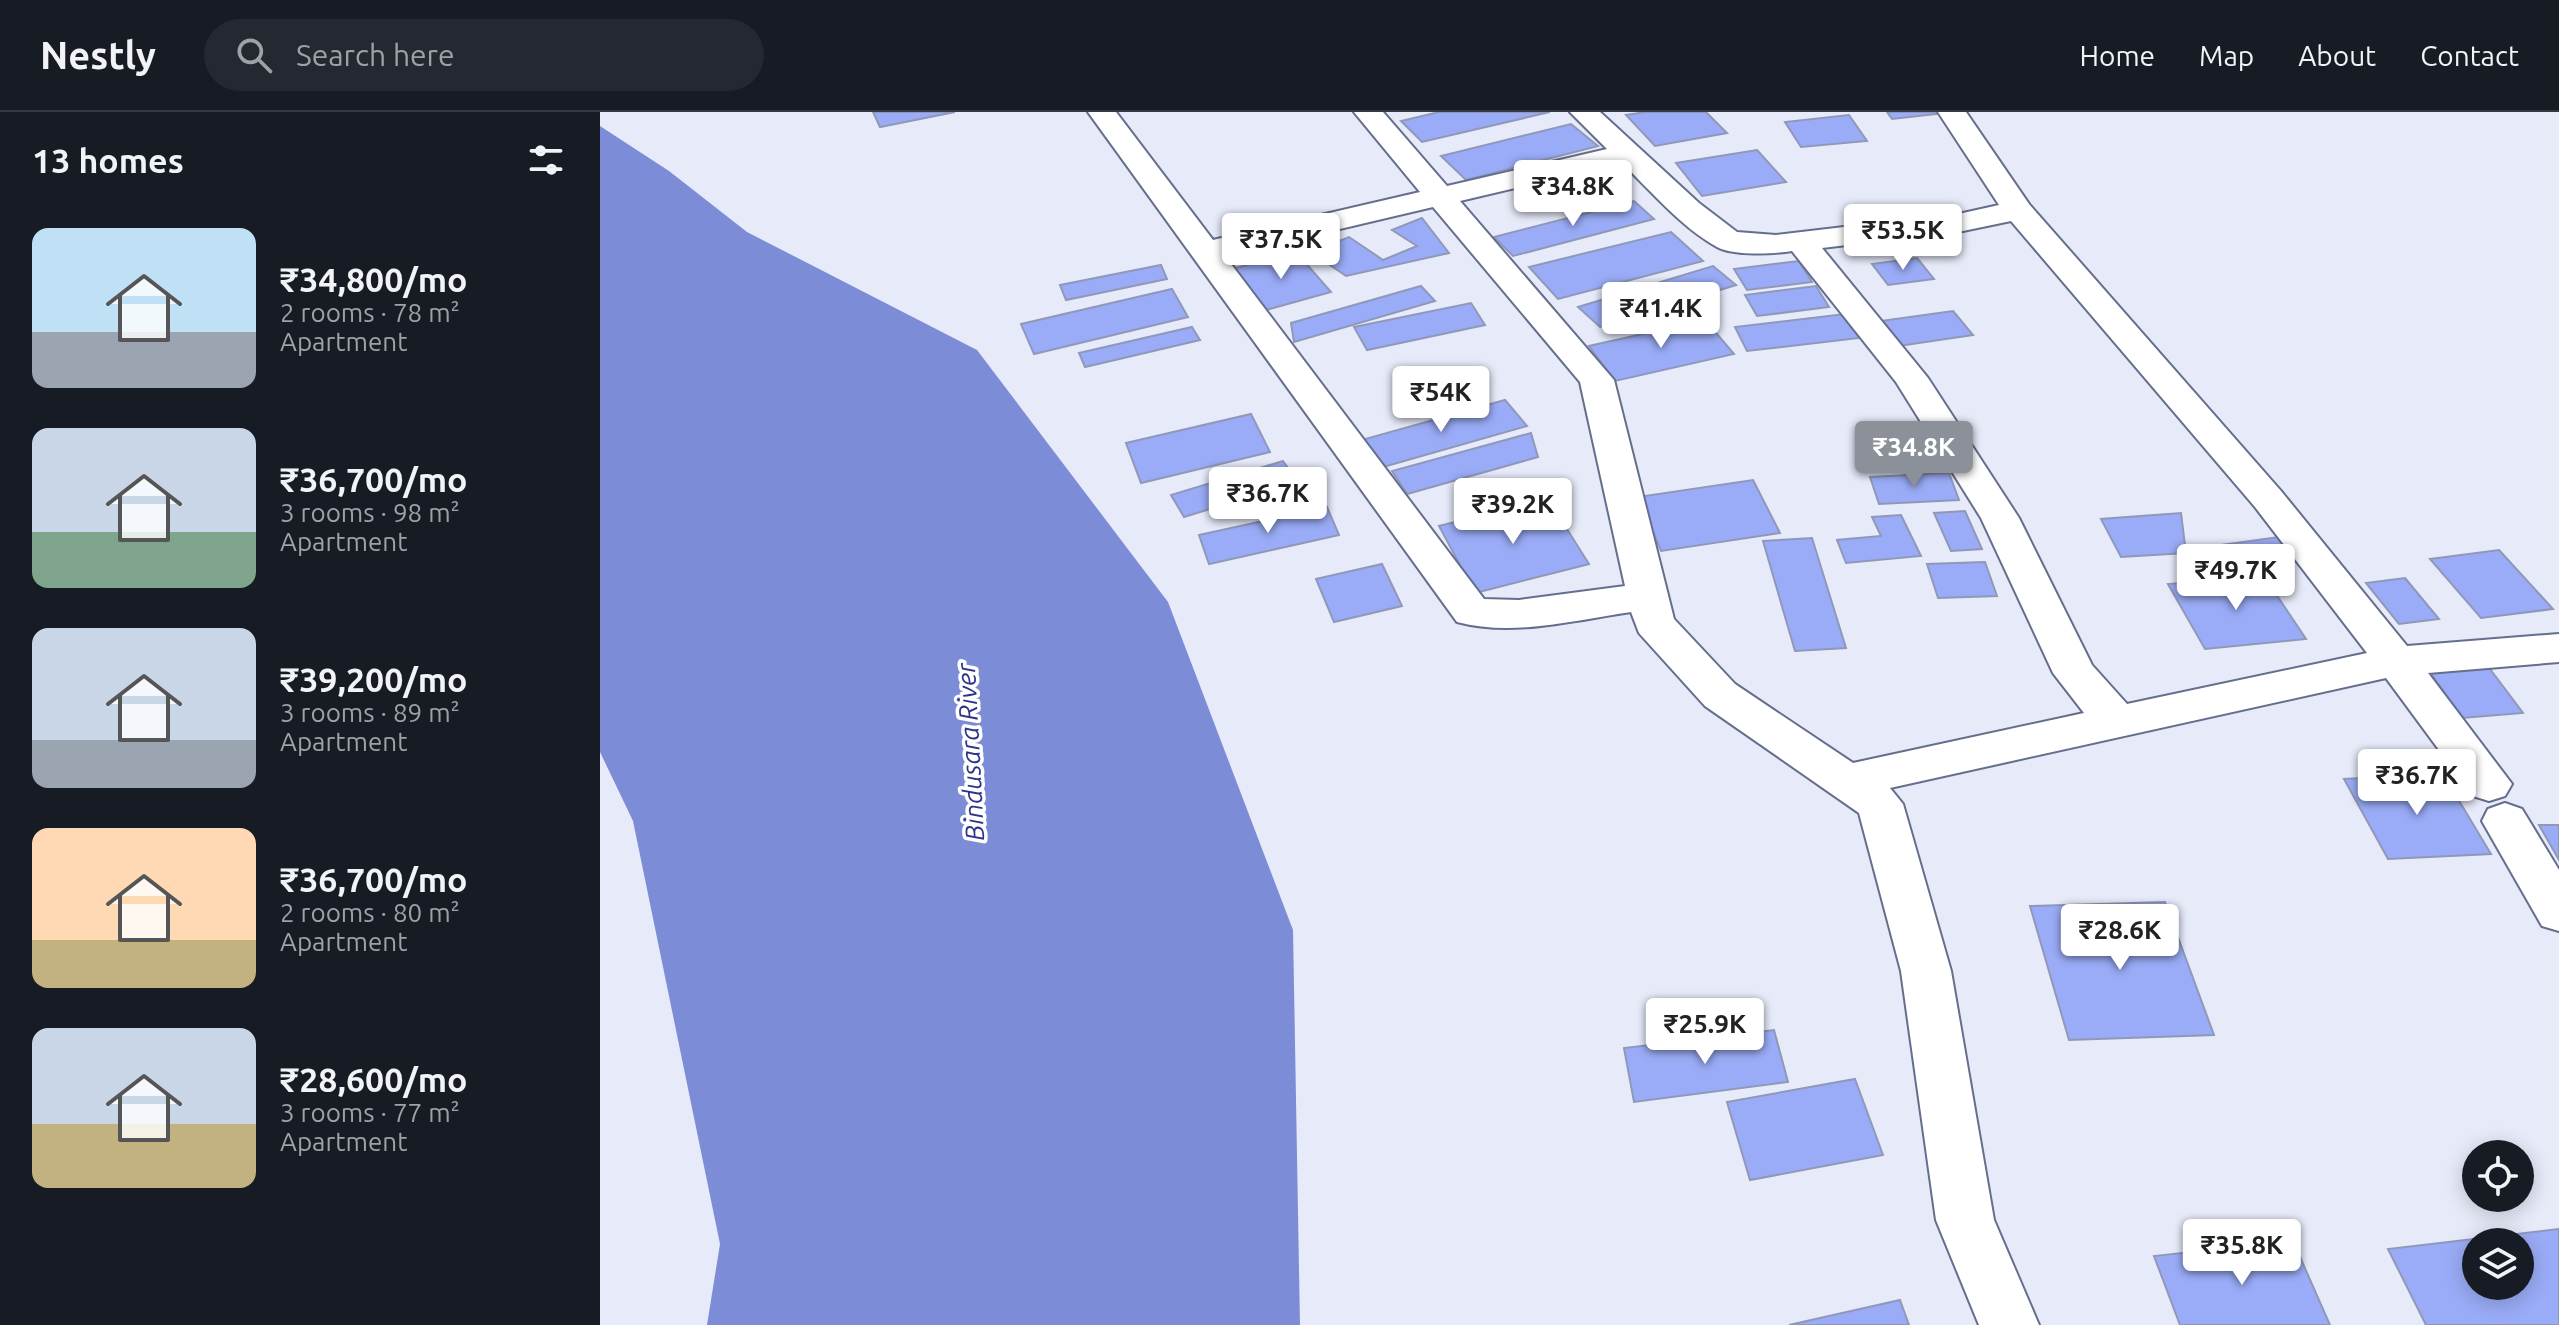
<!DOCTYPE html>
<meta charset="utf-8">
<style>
:root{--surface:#171b24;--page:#242831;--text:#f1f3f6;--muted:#9ea1a6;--line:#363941;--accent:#8c9099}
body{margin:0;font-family:Ubuntu,sans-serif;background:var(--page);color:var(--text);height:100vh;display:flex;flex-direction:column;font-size:30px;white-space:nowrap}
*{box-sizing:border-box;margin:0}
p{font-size:26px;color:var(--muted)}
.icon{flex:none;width:44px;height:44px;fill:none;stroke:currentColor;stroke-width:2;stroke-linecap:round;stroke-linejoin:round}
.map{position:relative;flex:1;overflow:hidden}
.details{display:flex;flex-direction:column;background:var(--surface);width:600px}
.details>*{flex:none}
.controls{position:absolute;left:1862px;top:1028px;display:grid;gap:16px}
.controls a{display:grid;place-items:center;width:72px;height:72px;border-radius:50%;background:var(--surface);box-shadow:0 4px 20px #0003;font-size:40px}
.price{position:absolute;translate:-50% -68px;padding:0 18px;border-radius:8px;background:#fff;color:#222;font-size:26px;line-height:52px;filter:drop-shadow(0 2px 4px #0008)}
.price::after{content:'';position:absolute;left:50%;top:48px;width:24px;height:18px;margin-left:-12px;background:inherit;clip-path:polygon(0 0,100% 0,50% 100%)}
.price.active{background:var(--accent);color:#fff}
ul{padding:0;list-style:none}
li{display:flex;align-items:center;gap:24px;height:200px;padding:0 32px}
li span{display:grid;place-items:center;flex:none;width:224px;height:160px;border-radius:16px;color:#555}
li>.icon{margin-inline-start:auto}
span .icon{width:96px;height:96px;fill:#fffc;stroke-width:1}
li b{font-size:34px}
h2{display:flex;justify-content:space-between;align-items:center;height:96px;padding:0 32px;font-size:34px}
header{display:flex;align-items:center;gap:48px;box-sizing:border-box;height:112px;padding:0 40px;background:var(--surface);border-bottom:2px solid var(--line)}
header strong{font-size:38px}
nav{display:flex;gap:44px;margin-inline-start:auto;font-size:28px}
.search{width:560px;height:72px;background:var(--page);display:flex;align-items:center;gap:20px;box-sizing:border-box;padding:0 28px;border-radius:44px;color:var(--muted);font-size:30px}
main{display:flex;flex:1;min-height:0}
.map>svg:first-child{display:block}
.water{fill:#7d8cd6}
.building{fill:#9aacf7;stroke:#9098b9;stroke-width:2;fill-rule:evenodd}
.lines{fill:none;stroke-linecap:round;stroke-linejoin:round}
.minor-casing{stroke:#666e8d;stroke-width:4}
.minor{fill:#fff;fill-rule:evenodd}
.labels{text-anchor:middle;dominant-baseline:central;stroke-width:7;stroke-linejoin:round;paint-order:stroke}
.water-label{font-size:26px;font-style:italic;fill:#2d348a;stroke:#fff}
</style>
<header>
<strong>Nestly</strong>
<div class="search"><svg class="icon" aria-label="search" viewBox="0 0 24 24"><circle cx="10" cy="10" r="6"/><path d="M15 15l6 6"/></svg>Search here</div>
<nav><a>Home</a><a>Map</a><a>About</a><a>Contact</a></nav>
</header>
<main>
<section class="details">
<h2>13 homes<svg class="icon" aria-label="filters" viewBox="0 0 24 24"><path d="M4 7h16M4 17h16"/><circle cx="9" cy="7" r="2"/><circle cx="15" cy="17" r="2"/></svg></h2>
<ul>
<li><span style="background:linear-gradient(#bfe0f5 65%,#9aa5b1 0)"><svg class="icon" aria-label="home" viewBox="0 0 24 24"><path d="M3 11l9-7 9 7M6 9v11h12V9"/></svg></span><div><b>₹34,800/mo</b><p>2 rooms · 78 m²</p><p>Apartment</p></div></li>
<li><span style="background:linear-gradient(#c9d6e8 65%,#7fa58c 0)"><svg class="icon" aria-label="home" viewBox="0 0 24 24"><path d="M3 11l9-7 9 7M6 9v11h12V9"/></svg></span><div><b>₹36,700/mo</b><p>3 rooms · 98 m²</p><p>Apartment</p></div></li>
<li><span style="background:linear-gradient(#c9d6e8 70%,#9aa5b1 0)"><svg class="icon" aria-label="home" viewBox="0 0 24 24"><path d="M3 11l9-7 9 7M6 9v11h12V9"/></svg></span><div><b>₹39,200/mo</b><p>3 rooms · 89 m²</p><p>Apartment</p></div></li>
<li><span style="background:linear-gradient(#ffd9b3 70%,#c2b280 0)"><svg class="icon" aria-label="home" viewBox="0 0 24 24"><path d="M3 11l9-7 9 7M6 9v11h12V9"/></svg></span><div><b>₹36,700/mo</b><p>2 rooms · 80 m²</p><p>Apartment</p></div></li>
<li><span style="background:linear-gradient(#c9d6e8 60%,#c2b280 0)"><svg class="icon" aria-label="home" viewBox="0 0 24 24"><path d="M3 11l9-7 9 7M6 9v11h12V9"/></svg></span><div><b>₹28,600/mo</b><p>3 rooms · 77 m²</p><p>Apartment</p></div></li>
</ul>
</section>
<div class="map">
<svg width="1959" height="1213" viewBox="0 0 1959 1213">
<rect width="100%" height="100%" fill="#e6eaf9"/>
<path class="water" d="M0,14L69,59L147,120L377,238L568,490L693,818L700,1213H107L120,1132L33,709L0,640Z"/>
<path class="building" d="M273,0H355L280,15Z
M839,0H950L822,30L801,9Z
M1045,0H1106L1127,21L1055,34L1026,3Z
M1287,0H1336L1337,2L1292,7Z
M1249,3L1267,29L1201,35L1185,10Z
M971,12L998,34L866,68L841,44Z
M1157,38L1186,70L1102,84L1076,51Z
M1034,89L1054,107L913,144L894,125Z
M822,106L849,141L746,164L711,140L749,125L783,148L817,134L792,118Z
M1071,120L1103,149L958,187L929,155Z
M696,140L731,180L666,198L632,157Z
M1317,146L1334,167L1288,173L1272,152Z
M1199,149L1212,170L1147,178L1134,157Z
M561,153L567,167L466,188L460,173Z
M1113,154L1136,173L1000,215L978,195Z
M821,174L835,189L694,230L691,211Z
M1216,174L1229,195L1157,204L1145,183Z
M572,177L588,205L434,242L421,212Z
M871,191L885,213L767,238L754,215Z
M1353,199L1373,223L1299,234L1281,209Z
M1245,202L1259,226L1147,239L1135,215Z
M1105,208L1134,242L1015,269L989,234Z
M592,215L600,228L485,255L479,241Z
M905,288L927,314L776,357L758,329Z
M651,302L670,340L541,371L526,331Z
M931,321L938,345L807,382L792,359Z
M683,349L698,370L584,405L571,383Z
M1349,361L1359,388L1279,392L1270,365Z
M1153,368L1180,421L1061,439L1038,385Z
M948,387L989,452L875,481L839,414Z
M727,395L739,423L609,452L599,423Z
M1365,399L1382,437L1351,439L1334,401Z
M1581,401L1586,441L1521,445L1501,407Z
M1301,403L1321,444L1246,451L1237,428L1281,424L1272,405Z
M1679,425L1694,445L1614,456L1599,436Z
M1212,426L1246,536L1195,539L1163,429Z
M1899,438L1953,497L1881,506L1830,447Z
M1385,450L1397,484L1338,486L1327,452Z
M782,452L802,494L734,510L716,467Z
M1664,464L1706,527L1605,537L1568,472Z
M1805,466L1839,507L1799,512L1766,471Z
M1884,549L1923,601L1862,606L1825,553Z
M1843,662L1891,742L1788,747L1744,667Z
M1939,713H1959V748Z
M1565,790L1614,923L1469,928L1430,794Z
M1174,918L1188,970L1034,990L1024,936Z
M1255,967L1283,1043L1150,1068L1127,990Z
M1959,1117V1213H1826L1788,1137ZM1876,1130H1920V1174H1876Z
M1693,1129L1730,1213H1580L1554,1144Z
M1300,1188L1309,1213H1189Z"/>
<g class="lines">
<g class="minor-casing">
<path id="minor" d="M488,0H516L613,128L820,80L754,0H783L847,74L1007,37L970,0H1000L1099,91L1137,120L1176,123L1363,101L1399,93L1338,0H1366L1429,92L1681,379L1807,534L1959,522V550L1828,561L1912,672L1905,684L1889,689L1873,684L1786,566L1290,676L1303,692L1351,859L1394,1108L1439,1213H1379L1336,1108L1301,859L1259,701L1105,594L1039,521L1031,500C975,508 913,525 857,510ZM1022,51C1051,79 1081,115 1117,135C1133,144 1174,142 1192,139L1296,270L1381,406L1453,561L1484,601L1253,651L1135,572L1074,507L1014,268L860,89ZM833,95L980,270L1025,474L919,488L884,487L625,144ZM1411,109L1655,395L1767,541L1527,592L1492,553L1419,406L1328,266L1222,136L1363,119Z
M1905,691L1922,697L1959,758V819L1942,814L1882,709L1888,697Z"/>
</g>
<use href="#minor" class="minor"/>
</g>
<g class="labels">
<g class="water-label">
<text transform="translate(370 640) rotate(-93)">Bindusara River</text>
</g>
</g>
</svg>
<div class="controls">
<a><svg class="icon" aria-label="locate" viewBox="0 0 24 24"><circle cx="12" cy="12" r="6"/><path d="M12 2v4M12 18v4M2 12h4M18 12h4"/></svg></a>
<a><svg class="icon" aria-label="layers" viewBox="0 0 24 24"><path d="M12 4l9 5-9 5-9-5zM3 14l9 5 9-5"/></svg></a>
</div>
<b class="price" style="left:973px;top:116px">₹34.8K</b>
<b class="price" style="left:1303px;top:160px">₹53.5K</b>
<b class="price" style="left:681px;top:169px">₹37.5K</b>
<b class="price" style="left:1061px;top:238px">₹41.4K</b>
<b class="price" style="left:841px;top:322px">₹54K</b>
<b class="price active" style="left:1314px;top:377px">₹34.8K</b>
<b class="price" style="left:668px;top:423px">₹36.7K</b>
<b class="price" style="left:913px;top:434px">₹39.2K</b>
<b class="price" style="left:1636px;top:500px">₹49.7K</b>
<b class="price" style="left:1817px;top:705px">₹36.7K</b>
<b class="price" style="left:1520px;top:860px">₹28.6K</b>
<b class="price" style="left:1105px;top:954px">₹25.9K</b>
<b class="price" style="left:1642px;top:1175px">₹35.8K</b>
</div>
</main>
